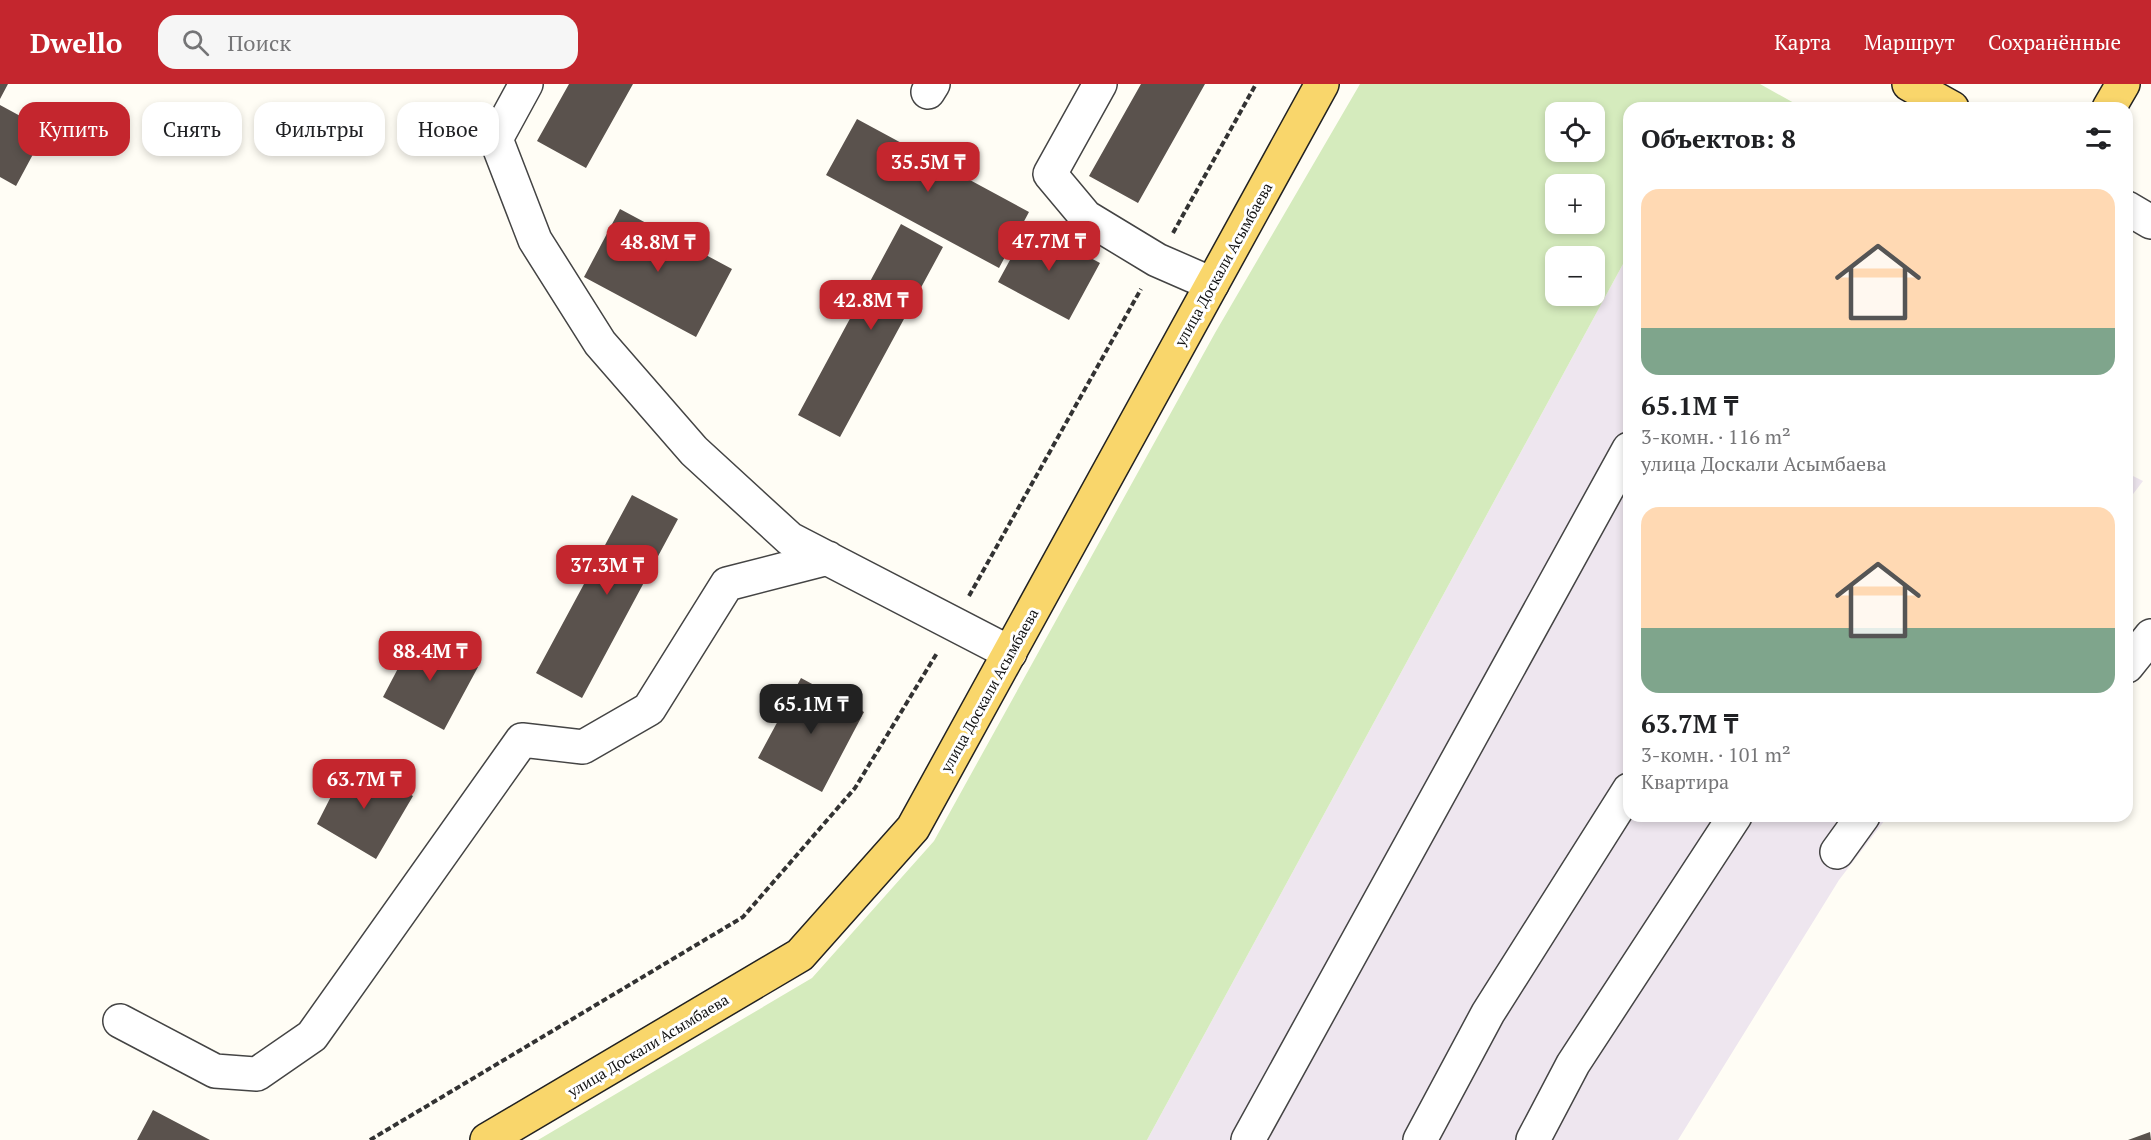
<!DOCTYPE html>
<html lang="ru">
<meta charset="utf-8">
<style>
:root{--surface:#fff;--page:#f6f6f6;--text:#202124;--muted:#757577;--accent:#c4262e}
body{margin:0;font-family:"PT Serif",serif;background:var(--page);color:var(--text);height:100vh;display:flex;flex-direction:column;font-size:22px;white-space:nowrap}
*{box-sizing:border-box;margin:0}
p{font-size:20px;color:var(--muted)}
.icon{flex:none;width:33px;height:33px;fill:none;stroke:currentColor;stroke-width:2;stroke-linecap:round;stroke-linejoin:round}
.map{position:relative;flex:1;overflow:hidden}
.side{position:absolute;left:1623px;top:18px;width:510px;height:720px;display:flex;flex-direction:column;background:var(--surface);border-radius:18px;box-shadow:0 3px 9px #0003}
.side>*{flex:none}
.guide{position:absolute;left:18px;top:18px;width:570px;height:54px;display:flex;gap:12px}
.tools{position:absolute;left:1545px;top:18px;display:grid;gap:12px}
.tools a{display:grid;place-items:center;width:60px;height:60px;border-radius:12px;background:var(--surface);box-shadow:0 3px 9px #0003;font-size:30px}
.price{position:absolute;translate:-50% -51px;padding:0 14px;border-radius:12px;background:var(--accent);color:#fff;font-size:20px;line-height:39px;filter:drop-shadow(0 2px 3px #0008)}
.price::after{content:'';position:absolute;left:50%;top:36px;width:18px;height:14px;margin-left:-9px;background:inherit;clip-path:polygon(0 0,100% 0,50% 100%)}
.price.active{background:#222;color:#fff}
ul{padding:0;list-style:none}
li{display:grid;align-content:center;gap:12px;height:318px;padding:0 18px}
li span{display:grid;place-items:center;height:186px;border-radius:18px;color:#555}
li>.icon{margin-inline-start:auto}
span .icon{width:108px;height:108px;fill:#fffc;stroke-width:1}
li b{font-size:26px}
h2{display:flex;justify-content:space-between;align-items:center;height:72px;padding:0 18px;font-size:26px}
.tag{padding:0 21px;border-radius:18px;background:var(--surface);box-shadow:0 3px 9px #0003;font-size:21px;line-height:54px}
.tag.active{background:var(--accent);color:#fff}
header{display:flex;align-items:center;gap:36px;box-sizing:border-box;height:84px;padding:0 30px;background:var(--accent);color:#fff}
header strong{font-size:28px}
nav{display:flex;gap:33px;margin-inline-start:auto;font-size:21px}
.search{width:420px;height:54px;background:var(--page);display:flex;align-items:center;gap:15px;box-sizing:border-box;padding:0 21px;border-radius:18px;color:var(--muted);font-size:22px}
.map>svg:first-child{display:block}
.industrial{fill:#eee6ef}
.green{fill:#d5ebbd;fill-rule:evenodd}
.building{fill:#5a524d}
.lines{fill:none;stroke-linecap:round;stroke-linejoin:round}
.minor-casing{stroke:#444;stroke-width:36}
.major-casing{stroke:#222;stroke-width:36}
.path{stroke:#333;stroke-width:4;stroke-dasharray:6 3;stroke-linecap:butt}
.minor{stroke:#fff;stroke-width:33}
.major{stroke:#f9d66b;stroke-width:33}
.labels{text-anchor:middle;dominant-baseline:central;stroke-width:6;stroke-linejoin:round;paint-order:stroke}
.street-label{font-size:15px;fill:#111;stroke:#fff}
</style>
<header>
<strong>Dwello</strong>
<div class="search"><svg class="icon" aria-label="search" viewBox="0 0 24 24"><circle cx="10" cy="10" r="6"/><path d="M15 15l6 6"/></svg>Поиск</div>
<nav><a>Карта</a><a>Маршрут</a><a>Сохранённые</a></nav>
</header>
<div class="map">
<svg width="2151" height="1056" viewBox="0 0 2151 1056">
<rect width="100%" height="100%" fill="#fffdf5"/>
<path class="industrial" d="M1629,169V732H1888L1839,796L1678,1056H1147Z
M2127,389L2143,397L2127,418Z"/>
<path class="green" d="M1360,0H1760L1803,24H1629V169L1147,1056H538L812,894L934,757L1215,249ZM1556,28H1594V68H1556ZM1556,100H1594V140H1556ZM1556,172H1594V212H1556Z"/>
<path class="building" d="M0,0H8L0,15Z
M569,0H633L586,84L537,57Z
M1141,0H1205L1138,119L1089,92Z
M0,21L46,46L16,102L0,93Z
M857,35L1029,128L999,184L826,91Z
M620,125L732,185L696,253L584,193Z
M901,140L943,163L840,353L798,331Z
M1029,141L1100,179L1069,236L998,198Z
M632,411L678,435L582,614L536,589Z
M416,550L478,583L444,646L383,613Z
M801,594L864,628L822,708L758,674Z
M349,677L413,712L376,775L317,740Z
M153,1026L210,1056H137Z
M2150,1048L2151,1056H2128Z"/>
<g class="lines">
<g class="minor-casing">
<path id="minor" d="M526,0L496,55L535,156L600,259L694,367L790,455L1010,569
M1100,0L1050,90L1086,133L1157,176L1212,200
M928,8L933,0
M2127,124L2151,138
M2127,582L2151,552
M1837,768L1863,732
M120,937L215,987L257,990L312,952L522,656L583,663L649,625L727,500L828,474
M1248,1056L1629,365
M1420,1056L1488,929L1629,706
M1533,1056L1573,980L1735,732"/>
</g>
<g class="major-casing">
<path id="major" d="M1909,0L1952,24
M2109,24L2123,0
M487,1056L800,871L913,744L1322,0"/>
</g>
<path class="path" d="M1173,149L1256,0
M969,512L1141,205
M370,1056L743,833L855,704L937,569"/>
<use href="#minor" class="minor"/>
<use href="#major" class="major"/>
</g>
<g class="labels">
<g class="street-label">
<text transform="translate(1223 180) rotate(-61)">улица Доскали Асымбаева</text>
<text transform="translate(989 606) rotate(-61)">улица Доскали Асымбаева</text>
<text transform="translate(648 961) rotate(-31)">улица Доскали Асымбаева</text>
</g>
</g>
</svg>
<div class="tools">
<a><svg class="icon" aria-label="locate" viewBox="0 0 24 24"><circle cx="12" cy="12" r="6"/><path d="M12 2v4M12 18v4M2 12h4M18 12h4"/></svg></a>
<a>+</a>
<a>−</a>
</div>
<b class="price" style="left:928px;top:109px">35.5M ₸</b>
<b class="price" style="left:1049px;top:188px">47.7M ₸</b>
<b class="price" style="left:658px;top:189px">48.8M ₸</b>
<b class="price" style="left:871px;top:247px">42.8M ₸</b>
<b class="price" style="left:607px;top:512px">37.3M ₸</b>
<b class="price" style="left:430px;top:598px">88.4M ₸</b>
<b class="price active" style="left:811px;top:651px">65.1M ₸</b>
<b class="price" style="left:364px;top:726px">63.7M ₸</b>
<div class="guide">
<a class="tag active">Купить</a>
<a class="tag">Снять</a>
<a class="tag">Фильтры</a>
<a class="tag">Новое</a>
</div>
<section class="side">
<h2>Объектов: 8<svg class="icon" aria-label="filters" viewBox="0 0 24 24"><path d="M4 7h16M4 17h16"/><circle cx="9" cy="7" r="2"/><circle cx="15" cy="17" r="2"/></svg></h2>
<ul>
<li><span style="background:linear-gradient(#ffd9b3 75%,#7fa58c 0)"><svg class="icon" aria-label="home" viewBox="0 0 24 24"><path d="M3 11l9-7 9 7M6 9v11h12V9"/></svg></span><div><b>65.1M ₸</b><p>3-комн. · 116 m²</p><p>улица Доскали Асымбаева</p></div></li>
<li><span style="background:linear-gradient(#ffd9b3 65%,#7fa58c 0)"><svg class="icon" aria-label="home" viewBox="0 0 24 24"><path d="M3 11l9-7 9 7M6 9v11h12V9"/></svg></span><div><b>63.7M ₸</b><p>3-комн. · 101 m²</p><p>Квартира</p></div></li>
</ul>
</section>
</div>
